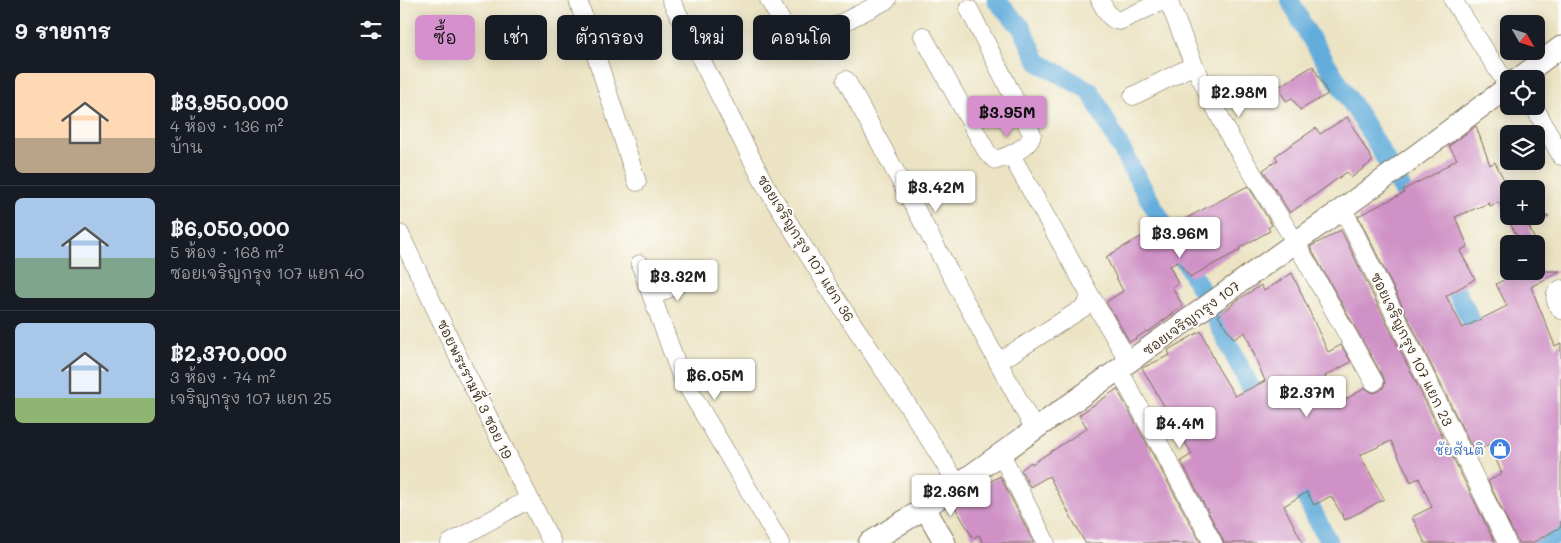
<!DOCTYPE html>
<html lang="th">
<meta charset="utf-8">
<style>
:root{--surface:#171b24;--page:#20242c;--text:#f1f3f6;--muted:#9ea1a6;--line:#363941;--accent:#d690ce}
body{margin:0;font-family:Mali,"Playpen Sans Thai",sans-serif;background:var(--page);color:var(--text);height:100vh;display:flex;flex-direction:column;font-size:19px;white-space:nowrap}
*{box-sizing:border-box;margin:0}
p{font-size:16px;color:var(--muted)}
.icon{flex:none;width:28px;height:28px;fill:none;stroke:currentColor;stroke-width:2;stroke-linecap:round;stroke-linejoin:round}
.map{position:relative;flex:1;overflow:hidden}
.side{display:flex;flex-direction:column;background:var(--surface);width:400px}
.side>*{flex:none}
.hud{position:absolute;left:15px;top:15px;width:475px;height:45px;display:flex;gap:10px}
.needle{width:32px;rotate:129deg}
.controls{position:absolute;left:1100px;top:15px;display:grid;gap:10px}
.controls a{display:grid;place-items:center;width:45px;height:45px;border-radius:8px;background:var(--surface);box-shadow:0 2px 12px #0003;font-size:25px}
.price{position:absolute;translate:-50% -42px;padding:0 11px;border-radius:5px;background:#fff;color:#222;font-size:16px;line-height:32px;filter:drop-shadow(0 1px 2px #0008)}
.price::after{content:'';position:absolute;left:50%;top:30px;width:15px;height:11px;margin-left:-8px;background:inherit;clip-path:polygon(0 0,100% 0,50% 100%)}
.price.on{background:var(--accent);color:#111}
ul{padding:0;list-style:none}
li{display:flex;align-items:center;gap:15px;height:125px;padding:0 15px}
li+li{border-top:1px solid var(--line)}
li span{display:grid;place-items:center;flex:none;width:140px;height:100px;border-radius:8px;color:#555}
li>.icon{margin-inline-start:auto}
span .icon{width:60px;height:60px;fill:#fffc;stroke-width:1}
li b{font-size:21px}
h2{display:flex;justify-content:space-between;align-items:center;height:60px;padding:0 15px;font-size:21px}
.chip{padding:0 18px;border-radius:8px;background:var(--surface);box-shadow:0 2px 12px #0003;font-size:18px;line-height:45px}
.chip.on{background:var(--accent);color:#111}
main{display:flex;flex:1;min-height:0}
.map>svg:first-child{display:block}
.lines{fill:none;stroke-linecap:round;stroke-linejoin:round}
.canal{stroke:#64addc;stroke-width:19}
.building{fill:#cf91c6}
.minor-casing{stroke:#796b58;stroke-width:19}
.tertiary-casing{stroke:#796b58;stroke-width:23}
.minor{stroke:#fff;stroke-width:18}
.tertiary{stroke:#fff;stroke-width:21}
.labels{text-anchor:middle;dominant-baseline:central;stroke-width:4;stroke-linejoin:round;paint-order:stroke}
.street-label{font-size:14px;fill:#3b2a1e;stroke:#fdfcf7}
.shop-label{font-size:14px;fill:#366cbe;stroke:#fdfcf7;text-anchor:end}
</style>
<main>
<section class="side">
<h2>9 รายการ<svg class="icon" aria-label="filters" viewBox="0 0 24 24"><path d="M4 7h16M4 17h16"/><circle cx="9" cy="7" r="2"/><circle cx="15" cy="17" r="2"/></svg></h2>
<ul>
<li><span style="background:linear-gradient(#ffd9b3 65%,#b9a48a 0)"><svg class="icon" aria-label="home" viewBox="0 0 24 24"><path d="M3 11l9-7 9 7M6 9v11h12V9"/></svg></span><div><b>฿3,950,000</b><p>4 ห้อง · 136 m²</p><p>บ้าน</p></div></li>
<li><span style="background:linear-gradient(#a9c7e8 60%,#7fa58c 0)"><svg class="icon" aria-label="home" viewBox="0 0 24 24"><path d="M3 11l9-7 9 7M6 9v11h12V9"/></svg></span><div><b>฿6,050,000</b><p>5 ห้อง · 168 m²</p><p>ซอยเจริญกรุง 107 แยก 40</p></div></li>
<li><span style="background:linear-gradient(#a9c7e8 75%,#8fb573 0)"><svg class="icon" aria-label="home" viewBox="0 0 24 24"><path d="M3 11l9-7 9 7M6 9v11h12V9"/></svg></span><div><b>฿2,370,000</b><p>3 ห้อง · 74 m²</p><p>เจริญกรุง 107 แยก 25</p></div></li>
</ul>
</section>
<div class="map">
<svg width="1161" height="543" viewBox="0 0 1161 543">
<rect width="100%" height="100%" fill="#fdfcf7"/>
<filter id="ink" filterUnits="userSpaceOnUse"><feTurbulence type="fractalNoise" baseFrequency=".02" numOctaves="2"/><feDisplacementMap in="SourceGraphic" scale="10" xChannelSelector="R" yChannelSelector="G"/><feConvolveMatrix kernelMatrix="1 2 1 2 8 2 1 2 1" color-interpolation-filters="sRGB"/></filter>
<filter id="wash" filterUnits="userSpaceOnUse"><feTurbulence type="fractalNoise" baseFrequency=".0096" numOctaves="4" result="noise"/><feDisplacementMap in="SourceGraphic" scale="20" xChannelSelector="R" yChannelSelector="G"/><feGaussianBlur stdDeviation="1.12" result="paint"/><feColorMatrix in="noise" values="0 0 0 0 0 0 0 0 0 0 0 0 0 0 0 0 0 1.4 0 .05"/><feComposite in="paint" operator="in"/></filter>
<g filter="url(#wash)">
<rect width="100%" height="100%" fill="#ebe3c3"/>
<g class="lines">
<path class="canal" d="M596,0L622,28L638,62L690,91L736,176L799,286L862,410
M890,0L905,29L977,144L1015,212
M1044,268L1084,345
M892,471L929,543
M1143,543L1161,532"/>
</g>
<g id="blocks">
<path class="building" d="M913,66L928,94L900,110L892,98L886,101L878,87Z
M947,117L973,161L951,178L947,172L890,213L863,170L878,160L875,156L916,128L920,134Z
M1076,126L1090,165L1095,162L1109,190V216H1149L1129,227L1137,244H1121L1099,202L1090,206L1089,203L1055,217L1068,246L1060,251L1075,279L1046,296L1063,328L1107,306L1096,284L1111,276L1109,271H1160L1131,287L1155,346L1161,343V527L1132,543H1118L1088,481L1102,474L1090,444L1074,452L958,216L1004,193L1003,190L1034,174L1057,159L1049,146Z
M848,186L872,225L868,228L870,231L839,248L840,250L790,277L778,262L770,266L778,284L772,287L783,306L748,332L747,331L730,342L706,302L723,291L706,257L744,235L746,239Z
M941,230L1095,543H1025L1012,517L1032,507L1019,478L1011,482L991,441L960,455L984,499L945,520L931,496L914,505L907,492L884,506L903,543H824L822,538L781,461L792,454L742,368L770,355L768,350L801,331L818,368L835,396L865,381L845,332L834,339L818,316L833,304V303L861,285L864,291L892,273L928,352L941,345L951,362L925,376L936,405L965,388L973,393L979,391L983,388L985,383L983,377L910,247Z
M717,389L801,543H685L649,476L630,487L621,470L631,462L632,464L687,428L679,415Z
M600,476L634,543H583L579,535L573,538L553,504Z"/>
</g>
</g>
<g filter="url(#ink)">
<use href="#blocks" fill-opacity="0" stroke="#796b58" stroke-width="1"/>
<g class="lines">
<g class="minor-casing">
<path id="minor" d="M178,0L237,182
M271,0L365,185L434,296L514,415L558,485
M369,0L396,46L487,0
M700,0C705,8 708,19 719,21L765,0
M768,0L794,65L831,139L896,243L974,382
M1053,0L1108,86
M523,36L588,154L596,160C607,157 631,147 632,134L569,9
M446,80L598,362
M733,96L794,65
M1134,106L1161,156
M611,155L689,293L688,303L683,308L598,362L635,430
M943,209L1107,543
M0,234L65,371L152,543
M240,264L281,376L380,543
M1161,289C1151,295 1156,302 1161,310
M689,293L729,362
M252,297L289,278
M719,370L813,543
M601,454L646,543
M50,543L129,499"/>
</g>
<g class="tertiary-casing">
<path id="tertiary" d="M1118,79L1161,47
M525,508L545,543
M469,543L525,508L984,179L1109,86"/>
</g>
<use href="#minor" class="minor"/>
<use href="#tertiary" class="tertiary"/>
</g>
</g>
<defs>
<g id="shop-disc" transform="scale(1.125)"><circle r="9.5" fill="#3f7fe0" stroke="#fdfcf7"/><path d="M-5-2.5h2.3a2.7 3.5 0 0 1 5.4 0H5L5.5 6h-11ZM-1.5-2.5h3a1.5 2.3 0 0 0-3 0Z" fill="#fff"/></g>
</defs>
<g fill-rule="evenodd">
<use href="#shop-disc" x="1100" y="449"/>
</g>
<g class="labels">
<g class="street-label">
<text transform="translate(406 248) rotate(58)">ซอยเจริญกรุง 107 แยก 36</text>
<text transform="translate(791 318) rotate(-36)">ซอยเจริญกรุง 107</text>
<text transform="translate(1012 349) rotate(64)">ซอยเจริญกรุง 107 แยก 23</text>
<text transform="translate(75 389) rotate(64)">ซอยพระรามที่ 3 ซอย 19</text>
</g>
<g class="shop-label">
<text x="1084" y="449">ชัยสันติ</text>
</g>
</g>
</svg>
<div class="controls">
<a><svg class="needle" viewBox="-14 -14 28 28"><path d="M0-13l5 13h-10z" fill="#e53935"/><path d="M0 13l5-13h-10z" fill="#9ea1a6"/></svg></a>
<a><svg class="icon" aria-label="locate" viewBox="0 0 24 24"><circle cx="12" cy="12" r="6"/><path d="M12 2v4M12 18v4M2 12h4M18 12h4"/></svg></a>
<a><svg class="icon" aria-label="layers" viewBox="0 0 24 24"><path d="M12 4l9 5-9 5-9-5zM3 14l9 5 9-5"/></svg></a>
<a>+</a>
<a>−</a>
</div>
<b class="price" style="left:839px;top:118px">฿2.98M</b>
<b class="price on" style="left:607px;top:138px">฿3.95M</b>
<b class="price" style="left:536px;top:213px">฿3.42M</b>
<b class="price" style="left:780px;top:259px">฿3.96M</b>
<b class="price" style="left:278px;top:302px">฿3.32M</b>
<b class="price" style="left:315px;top:401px">฿6.05M</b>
<b class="price" style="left:907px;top:418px">฿2.37M</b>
<b class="price" style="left:780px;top:449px">฿4.4M</b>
<b class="price" style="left:551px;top:517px">฿2.36M</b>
<div class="hud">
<a class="chip on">ซื้อ</a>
<a class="chip">เช่า</a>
<a class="chip">ตัวกรอง</a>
<a class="chip">ใหม่</a>
<a class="chip">คอนโด</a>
</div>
</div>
</main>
